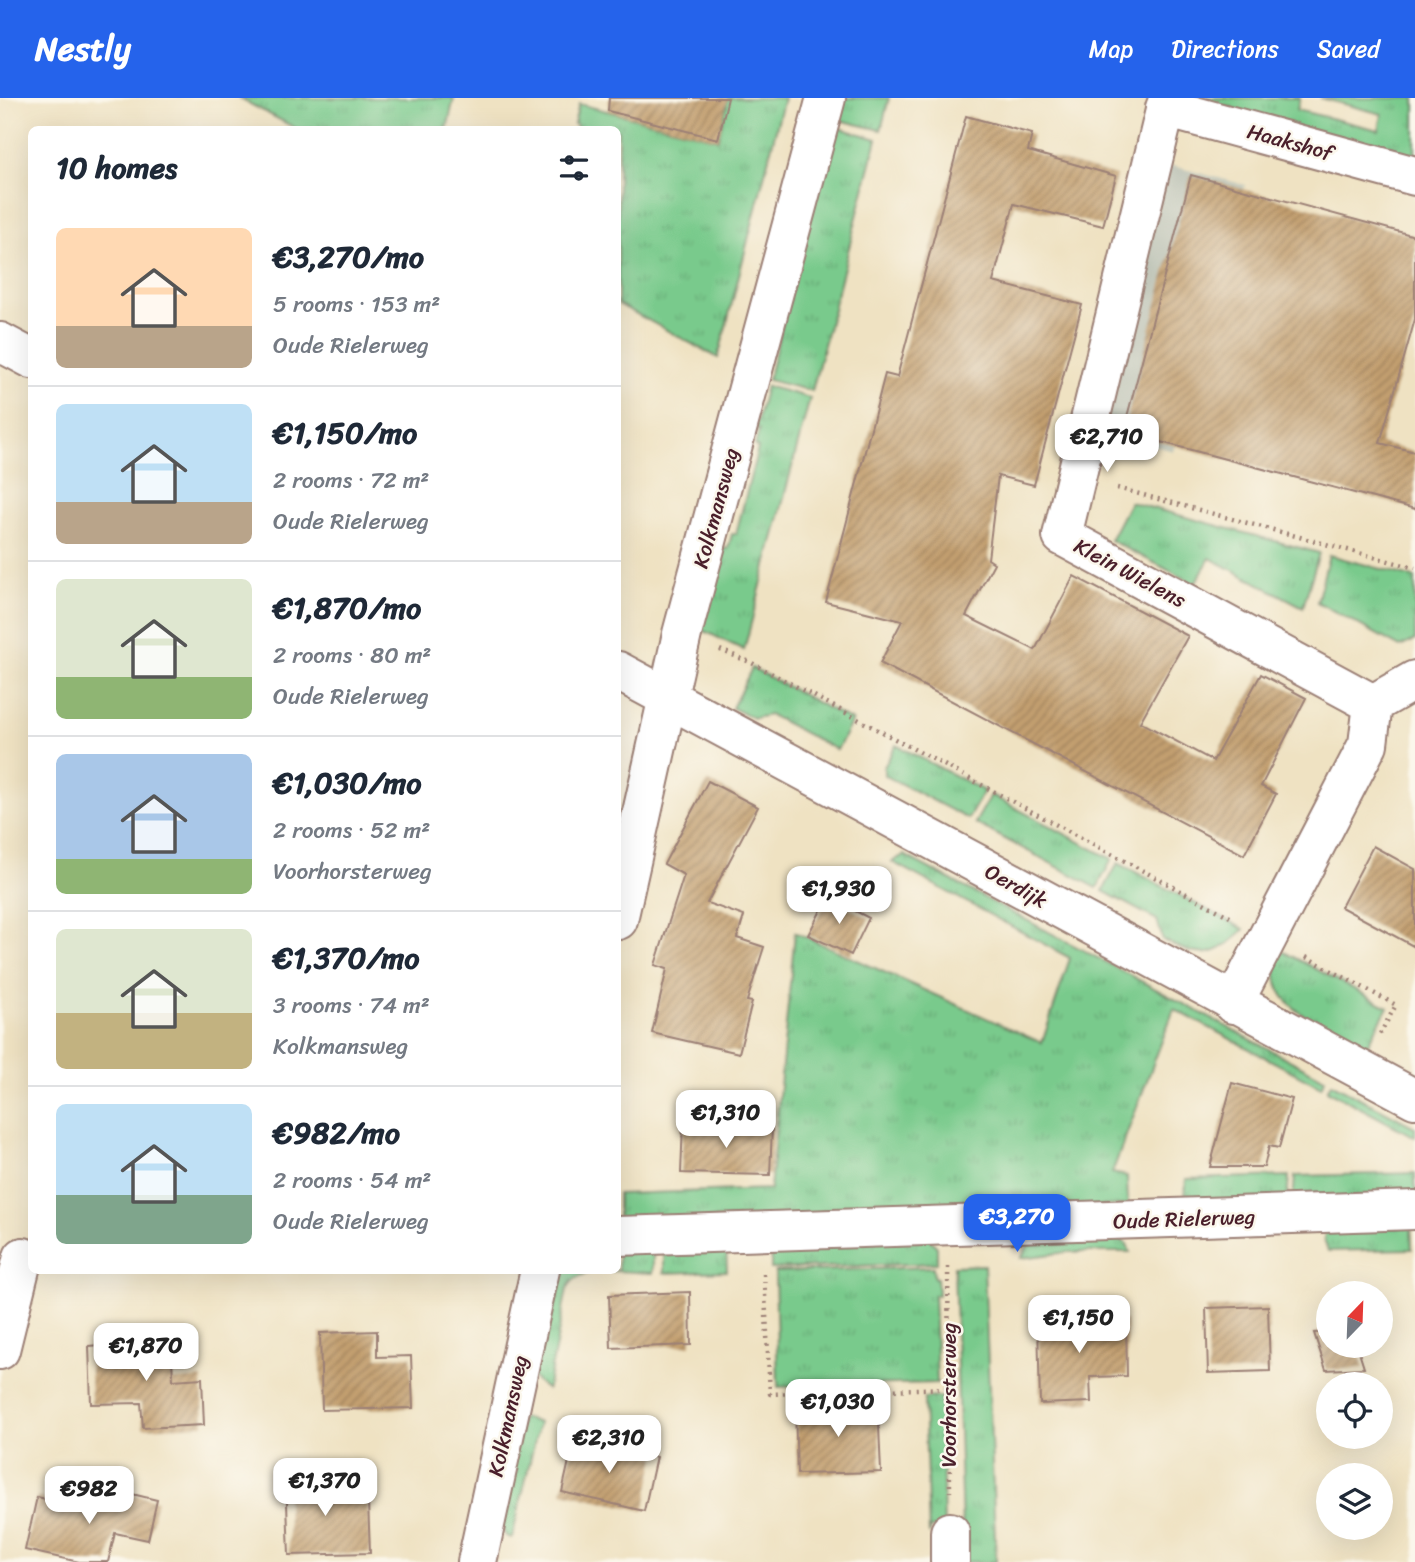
<!DOCTYPE html>
<meta charset="utf-8">
<style>
:root{--surface:#fff;--page:#f6f6f7;--text:#1f2937;--muted:#747a83;--line:#e0e1e3;--accent:#2563eb}
body{margin:0;font-family:Sriracha,sans-serif;background:var(--page);color:var(--text);height:100vh;display:flex;flex-direction:column;font-size:26px;white-space:nowrap}
*{box-sizing:border-box;margin:0}
p{font-size:23px;color:var(--muted)}
.icon{flex:none;width:38px;height:38px;fill:none;stroke:currentColor;stroke-width:2;stroke-linecap:round;stroke-linejoin:round}
.map{position:relative;flex:1;overflow:hidden}
.sheet{position:absolute;left:28px;top:28px;width:593px;height:1148px;display:flex;flex-direction:column;background:var(--surface);border-radius:10px;box-shadow:0 7px 28px #0002}
.sheet>*{flex:none}
.needle{width:46px;rotate:23deg}
.controls{position:absolute;left:1316px;top:1183px;display:grid;gap:14px}
.controls a{display:grid;place-items:center;width:77px;height:77px;border-radius:50%;background:var(--surface);box-shadow:0 7px 28px #0002;font-size:35px}
.price{position:absolute;translate:-50% -60px;padding:0 16px;border-radius:14px;background:#fff;color:#222;font-size:23px;line-height:46px;filter:drop-shadow(0 2px 4px #0008)}
.price::after{content:'';position:absolute;left:50%;top:42px;width:21px;height:16px;margin-left:-10px;background:inherit;clip-path:polygon(0 0,100% 0,50% 100%)}
.price.active{background:var(--accent);color:#fff}
ul{padding:0;list-style:none}
li{display:flex;align-items:center;gap:21px;height:175px;padding:0 28px}
li+li{border-top:2px solid var(--line)}
li span{display:grid;place-items:center;flex:none;width:196px;height:140px;border-radius:10px;color:#555}
li>.icon{margin-inline-start:auto}
span .icon{width:84px;height:84px;fill:#fffc;stroke-width:1}
li b{font-size:30px}
h2{display:flex;justify-content:space-between;align-items:center;height:84px;padding:0 28px;font-size:30px}
header{display:flex;align-items:center;gap:42px;box-sizing:border-box;height:98px;padding:0 35px;background:var(--accent);color:#fff}
header strong{font-size:33px}
nav{display:flex;gap:38px;margin-inline-start:auto;font-size:24px}
.map>svg:first-child{display:block}
.industrial{fill:#c1c6b9}
.grass{fill:url(#grass-tufts);stroke:#62745c;stroke-width:2}
.building{fill:url(#building-hatch)}
.lines{fill:none;stroke-linecap:round;stroke-linejoin:round}
.minor-casing{stroke:#9c8076;stroke-width:42}
.path{stroke:#9c8076;stroke-width:4.5;stroke-dasharray:2 5;stroke-linecap:butt}
.minor{stroke:#fff;stroke-width:38}
.labels{text-anchor:middle;dominant-baseline:central;stroke-width:5;stroke-linejoin:round;paint-order:stroke}
.street-label{font-size:21px;fill:#4a1f2b;stroke:#fbf7ec}
</style>
<header>
<strong>Nestly</strong>
<nav><a>Map</a><a>Directions</a><a>Saved</a></nav>
</header>
<div class="map">
<svg width="1415" height="1464" viewBox="0 0 1415 1464">
<defs>
<pattern id="grass-tufts" width="24" height="20" patternUnits="userSpaceOnUse" patternTransform="scale(1.75)"><rect width="24" height="20" fill="#79ca8c"/><path d="M3 7l-1-3M5 7V3M7 7l1-3M15 17l-1-3M17 17v-4M19 17l1-3" fill="none" stroke="#6aad79"/></pattern>
<pattern id="building-hatch" width="6" height="6" patternUnits="userSpaceOnUse" patternTransform="scale(1.75)"><rect width="6" height="6" fill="#c29f70"/><path d="M-1 1l2-2M0 6l6-6M5 7l2-2" fill="none" stroke="#a0815c"/></pattern>
</defs>
<rect width="100%" height="100%" fill="#fbf7ec"/>
<filter id="ink" filterUnits="userSpaceOnUse"><feTurbulence type="fractalNoise" baseFrequency=".0143" numOctaves="2"/><feDisplacementMap in="SourceGraphic" scale="14" xChannelSelector="R" yChannelSelector="G"/><feConvolveMatrix kernelMatrix="1 2 1 2 8 2 1 2 1" color-interpolation-filters="sRGB"/></filter>
<filter id="wash" filterUnits="userSpaceOnUse"><feTurbulence type="fractalNoise" baseFrequency=".00686" numOctaves="4" result="noise"/><feDisplacementMap in="SourceGraphic" scale="28" xChannelSelector="R" yChannelSelector="G"/><feGaussianBlur stdDeviation="1.57" result="paint"/><feColorMatrix in="noise" values="0 0 0 0 0 0 0 0 0 0 0 0 0 0 0 0 0 1.4 0 .05"/><feComposite in="paint" operator="in"/></filter>
<g filter="url(#wash)">
<rect width="100%" height="100%" fill="#efe2c2"/>
<path class="industrial" d="M1169,67L1245,87L1173,353L1100,332Z"/>
<path class="grass" d="M239,0H454L447,31H297Z
M728,0H784L718,260L618,206V32L576,31L577,27L574,26L579,6L718,41Z
M841,0H889L881,32L835,21Z
M1197,0H1300L1297,12L1379,32L1382,16L1320,0H1415V66Z
M833,28L877,41L812,293L768,282Z
M766,288L810,300L744,552L700,531L724,450L728,451L732,436H736L758,350L755,348L759,332L755,331Z
M1130,404L1319,455L1303,509L1210,460L1195,486L1110,442Z
M1329,457L1415,480V542L1400,549L1317,504Z
M752,570L852,623L837,652L770,617L754,620L732,610Z
M896,647L984,693L968,721L884,677V669Z
M991,697L1112,761L1097,790L975,725Z
M904,757L1325,981L1321,989L1174,911L1112,1075L1127,1078L1128,1107L618,1124V1096L770,1091L795,834L1042,945L1070,860L892,764Z
M1118,765L1244,831C1216,862 1198,861 1163,842L1157,822L1103,793Z
M1280,852L1388,909L1366,949C1325,927 1258,910 1280,852Z
M1331,985L1415,1029V1039L1327,992Z
M1415,1075V1098L1293,1102L1295,1078Z
M1289,1078L1287,1103L1185,1104L1186,1081Z
M1411,1127L1412,1151L1328,1153L1324,1141L1326,1130Z
M926,1137L937,1149V1165L771,1171V1145Z
M1116,1138L1127,1146L1130,1154H1068L1021,1160L1032,1141Z
M726,1147L727,1173L664,1175V1148Z
M653,1149V1175C628,1175 579,1164 567,1191L547,1292L532,1279L557,1173L618,1172V1150Z
M984,1167L996,1464H963L954,1168Z
M933,1169L934,1180H937L938,1197H934L937,1285L778,1289L775,1174Z
M941,1299L944,1430H931L929,1436L924,1300Z
M522,1319L539,1325L512,1440L506,1438L498,1424Z"/>
<g id="blocks">
<path class="building" d="M609,0H728L718,41L608,13Z
M966,18L1032,36L1028,53L1116,78L1103,128L1014,106L993,184L1082,207L1034,387L998,378L988,461L994,465L966,518L1035,552L1074,478L1188,538L1140,624L1213,663L1261,576L1306,600L1261,688L1276,696L1244,757L880,565L902,523L826,504L885,276L897,279Z
M1191,77L1415,138V221L1380,345L1415,354V411L1123,334Z
M708,683L758,709L707,805L744,818L737,840L764,849L747,903L752,904L739,955L652,935L667,871L655,867L684,777L664,766Z
M1373,748L1415,771V849L1341,809Z
M828,799L869,820L851,857L808,837Z
M1232,985L1292,1001L1279,1050L1269,1048L1264,1069H1210Z
M683,1026L772,1029L770,1077L681,1075Z
M690,1194L691,1247L611,1250L609,1197Z
M1268,1208L1270,1273L1208,1275L1206,1210Z
M1108,1215V1222H1126L1127,1278L1090,1279L1091,1304L1040,1306L1038,1224H1055V1217Z
M377,1233V1259L411,1258L413,1310L322,1312L320,1235Z
M1328,1234V1248H1357L1364,1270L1326,1272L1314,1235Z
M171,1241L173,1282L202,1280L204,1327L143,1330L141,1305L91,1306L89,1248Z
M878,1306L881,1374L797,1376L795,1309Z
M574,1341L656,1359L644,1413L562,1394Z
M343,1378L344,1404H368L370,1455L289,1457L286,1380Z
M99,1388L157,1402L148,1442L115,1435L108,1464H79L25,1452L37,1399L93,1412Z"/>
</g>
</g>
<g filter="url(#ink)">
<use href="#blocks" fill-opacity="0" stroke="#9c8076" stroke-width="2"/>
<g class="lines">
<g class="minor-casing">
<path id="minor" d="M1168,0L1062,438L1373,606
M1165,10L1415,78
M0,244L32,261
M618,573L1415,1001
M1373,606L1415,582
M618,822L682,536L826,0
M1233,906L1368,646L1373,606
M618,1138L1415,1112
M0,1252L23,1159
M950,1434V1464
M477,1464L540,1172"/>
</g>
<path class="path" d="M1117,390L1415,470
M720,552L750,564L1230,819
M1306,859L1396,907L1380,936
M948,1169L950,1394
M764,1176L770,1296L949,1290"/>
<use href="#minor" class="minor"/>
</g>
</g>
<g class="labels">
<g class="street-label">
<text transform="translate(1290 44) rotate(15)">Haakshof</text>
<text transform="translate(716 410) rotate(-75)">Kolkmansweg</text>
<text transform="translate(1130 475) rotate(28)">Klein Wielens</text>
<text transform="translate(1016 788) rotate(29)">Oerdijk</text>
<text transform="translate(1184 1121) rotate(-2)">Oude Rielerweg</text>
<text transform="translate(949 1297) rotate(-90)">Voorhorsterweg</text>
<text transform="translate(508 1318) rotate(-78)">Kolkmansweg</text>
</g>
</g>
</svg>
<div class="controls">
<a><svg class="needle" viewBox="-14 -14 28 28"><path d="M0-13l5 13h-10z" fill="#e53935"/><path d="M0 13l5-13h-10z" fill="#747a83"/></svg></a>
<a><svg class="icon" aria-label="locate" viewBox="0 0 24 24"><circle cx="12" cy="12" r="6"/><path d="M12 2v4M12 18v4M2 12h4M18 12h4"/></svg></a>
<a><svg class="icon" aria-label="layers" viewBox="0 0 24 24"><path d="M12 4l9 5-9 5-9-5zM3 14l9 5 9-5"/></svg></a>
</div>
<b class="price" style="left:1107px;top:376px">€2,710</b>
<b class="price" style="left:839px;top:828px">€1,930</b>
<b class="price" style="left:726px;top:1052px">€1,310</b>
<b class="price active" style="left:1017px;top:1156px">€3,270</b>
<b class="price" style="left:1079px;top:1257px">€1,150</b>
<b class="price" style="left:146px;top:1285px">€1,870</b>
<b class="price" style="left:838px;top:1341px">€1,030</b>
<b class="price" style="left:609px;top:1377px">€2,310</b>
<b class="price" style="left:325px;top:1420px">€1,370</b>
<b class="price" style="left:89px;top:1428px">€982</b>
<section class="sheet">
<h2>10 homes<svg class="icon" aria-label="filters" viewBox="0 0 24 24"><path d="M4 7h16M4 17h16"/><circle cx="9" cy="7" r="2"/><circle cx="15" cy="17" r="2"/></svg></h2>
<ul>
<li><span style="background:linear-gradient(#ffd9b3 70%,#b9a48a 0)"><svg class="icon" aria-label="home" viewBox="0 0 24 24"><path d="M3 11l9-7 9 7M6 9v11h12V9"/></svg></span><div><b>€3,270/mo</b><p>5 rooms · 153 m²</p><p>Oude Rielerweg</p></div></li>
<li><span style="background:linear-gradient(#bfe0f5 70%,#b9a48a 0)"><svg class="icon" aria-label="home" viewBox="0 0 24 24"><path d="M3 11l9-7 9 7M6 9v11h12V9"/></svg></span><div><b>€1,150/mo</b><p>2 rooms · 72 m²</p><p>Oude Rielerweg</p></div></li>
<li><span style="background:linear-gradient(#dfe7d0 70%,#8fb573 0)"><svg class="icon" aria-label="home" viewBox="0 0 24 24"><path d="M3 11l9-7 9 7M6 9v11h12V9"/></svg></span><div><b>€1,870/mo</b><p>2 rooms · 80 m²</p><p>Oude Rielerweg</p></div></li>
<li><span style="background:linear-gradient(#a9c7e8 75%,#8fb573 0)"><svg class="icon" aria-label="home" viewBox="0 0 24 24"><path d="M3 11l9-7 9 7M6 9v11h12V9"/></svg></span><div><b>€1,030/mo</b><p>2 rooms · 52 m²</p><p>Voorhorsterweg</p></div></li>
<li><span style="background:linear-gradient(#dfe7d0 60%,#c2b280 0)"><svg class="icon" aria-label="home" viewBox="0 0 24 24"><path d="M3 11l9-7 9 7M6 9v11h12V9"/></svg></span><div><b>€1,370/mo</b><p>3 rooms · 74 m²</p><p>Kolkmansweg</p></div></li>
<li><span style="background:linear-gradient(#bfe0f5 65%,#7fa58c 0)"><svg class="icon" aria-label="home" viewBox="0 0 24 24"><path d="M3 11l9-7 9 7M6 9v11h12V9"/></svg></span><div><b>€982/mo</b><p>2 rooms · 54 m²</p><p>Oude Rielerweg</p></div></li>
</ul>
</section>
</div>
